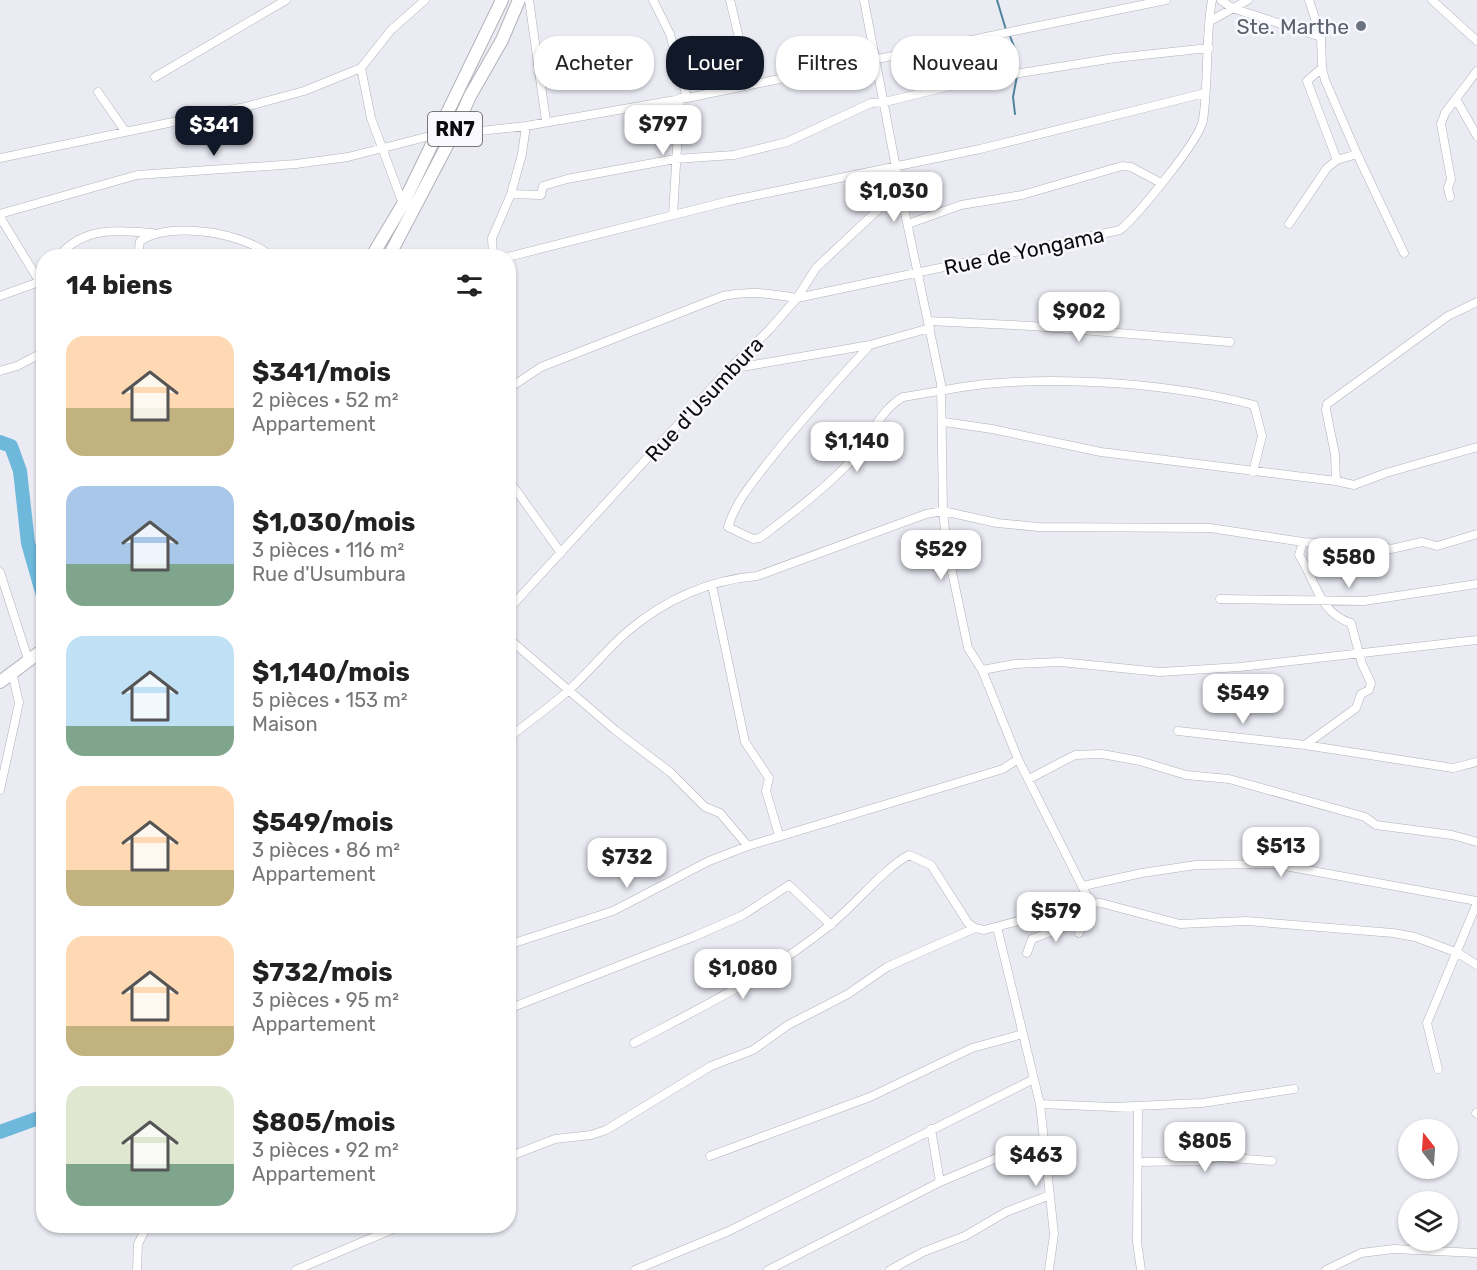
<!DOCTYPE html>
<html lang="fr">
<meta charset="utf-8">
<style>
:root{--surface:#fff;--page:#f6f6f6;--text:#222;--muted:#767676;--accent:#111827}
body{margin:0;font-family:Rubik,sans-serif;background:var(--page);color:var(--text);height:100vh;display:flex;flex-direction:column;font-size:22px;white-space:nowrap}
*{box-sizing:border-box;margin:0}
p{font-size:20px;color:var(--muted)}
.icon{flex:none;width:33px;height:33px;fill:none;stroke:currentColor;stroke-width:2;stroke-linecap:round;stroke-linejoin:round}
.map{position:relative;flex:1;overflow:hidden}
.sheet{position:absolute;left:36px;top:249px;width:480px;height:984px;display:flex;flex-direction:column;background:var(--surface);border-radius:24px;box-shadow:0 2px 4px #0004}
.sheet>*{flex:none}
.banner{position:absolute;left:534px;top:36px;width:570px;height:54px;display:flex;gap:12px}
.needle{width:39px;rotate:343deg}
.controls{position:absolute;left:1398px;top:1119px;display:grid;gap:12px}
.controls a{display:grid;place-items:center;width:60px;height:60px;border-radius:50%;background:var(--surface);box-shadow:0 2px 4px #0004;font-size:30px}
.price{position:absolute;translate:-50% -51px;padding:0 14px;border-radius:12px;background:#fff;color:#222;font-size:20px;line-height:39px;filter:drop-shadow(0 2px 3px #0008)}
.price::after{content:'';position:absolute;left:50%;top:36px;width:18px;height:14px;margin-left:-9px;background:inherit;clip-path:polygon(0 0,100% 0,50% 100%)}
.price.selected{background:var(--accent);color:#fff}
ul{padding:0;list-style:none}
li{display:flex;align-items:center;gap:18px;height:150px;padding:0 30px}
li span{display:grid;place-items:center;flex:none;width:168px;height:120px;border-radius:18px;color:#555}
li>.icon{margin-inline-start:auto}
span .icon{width:72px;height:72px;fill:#fffc;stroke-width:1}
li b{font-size:26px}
h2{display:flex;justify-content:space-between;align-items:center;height:72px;padding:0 30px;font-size:26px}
.chip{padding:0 21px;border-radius:24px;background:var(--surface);box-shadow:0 2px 4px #0004;font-size:21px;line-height:54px}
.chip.selected{background:var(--accent);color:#fff}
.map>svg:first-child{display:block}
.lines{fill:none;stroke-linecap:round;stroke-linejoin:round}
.stream{stroke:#50849e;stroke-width:2}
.river{stroke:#6eb8db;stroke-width:14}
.street-casing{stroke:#b1b2ba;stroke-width:9}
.primary-casing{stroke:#b1b2ba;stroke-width:14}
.street{stroke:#fff;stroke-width:8}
.primary{stroke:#fff;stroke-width:12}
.worship-dot{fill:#6b7280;stroke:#f8f8fe;stroke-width:2}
.labels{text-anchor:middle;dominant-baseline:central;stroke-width:5;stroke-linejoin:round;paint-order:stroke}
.shield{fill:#f8f8fe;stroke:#525356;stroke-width:1.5}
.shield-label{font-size:20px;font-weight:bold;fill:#0b0c0e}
.worship-label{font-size:21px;fill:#5b616d;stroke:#f8f8fe;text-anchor:end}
.street-label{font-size:21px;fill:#0b0c0e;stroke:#f8f8fe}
</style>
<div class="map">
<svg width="1477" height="1270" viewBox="0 0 1477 1270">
<rect width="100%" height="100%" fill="#eaebf3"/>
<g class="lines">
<path class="stream" d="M997,0L1006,30
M1010,36L1015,49L1017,71
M1015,114L1013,97L1017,76"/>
<path class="river" d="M0,442L11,446L20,471L28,543L44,599
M0,1132L44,1116"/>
<g class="street-casing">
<path id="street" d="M529,0L546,121
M653,0L670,34L687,98
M730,0L750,84
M1221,0L1232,8L1321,37
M1309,0L1321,37L1322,68L1325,80L1357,154
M1432,0L1477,41
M1210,21L1248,0
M361,68L371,118L403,204
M1322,68L1307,81L1337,160
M155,77L286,0
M98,92L125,131
M1456,99L1477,136
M0,158L245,107L304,91L361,68L391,30L425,0
M511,194L541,195L543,186L567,179L675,159L734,155L787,142L871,103L885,102L970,81L1115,58L1209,48
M1450,197L1448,188L1451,179L1441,124L1445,113L1477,71
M0,214L137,175L296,164L348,157L426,137L526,126L687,98L1166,0
M673,215L680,98
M0,217L44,289
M908,224L961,205L1022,195L1122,166L1131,167L1161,183
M1289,224L1327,168L1337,160L1357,154L1404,253
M59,256C83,227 117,230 152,233
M138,256L140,241C171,220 244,233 271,256
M493,256L492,238L511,194L522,154L526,126
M508,257L729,201L980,149L1205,93
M0,296L39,282L44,276
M928,321L1032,326L1230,342
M870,345C835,383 801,420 769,461C753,482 736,501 728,527L753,539L760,538C790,515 822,491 848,464C869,443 877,412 903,397C930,393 958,387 985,384C1067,376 1174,384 1254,405L1262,436L1253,472
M730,369L870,345L930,328
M0,371L17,366L44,352
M508,389L541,367L723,296C750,290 771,294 797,298L1120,230C1137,216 1200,140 1203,120C1209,81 1205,39 1212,0
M944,422L992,429L1101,452L1336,481L1354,485L1386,473L1477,447
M508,479L561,553
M1336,481L1335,454L1326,410L1327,404L1448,316L1477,302
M1303,542L1299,555C1316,581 1319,613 1351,623L1362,664L1371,683L1369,690L1361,694L1356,708L1305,745
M0,572L28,659
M712,585L745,742L769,778L766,791L779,835
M1220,599L1364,601L1477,584
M508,610L728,370L769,330L797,298L816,268L900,189
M508,638L615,730L670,772L705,807L720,813L748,846
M982,670L1015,664L1060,662L1160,672L1240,667L1477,640
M1178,731L1305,745L1453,768L1477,762
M508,738C529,722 550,707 570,689C590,671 607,649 628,631C665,600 709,580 757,576L926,514L943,511L997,523L1038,527L1210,528L1303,542L1353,545L1372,543L1391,549L1422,542L1437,546L1477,534
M1029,779L1075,755L1102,754L1140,761L1186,775L1229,779L1365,817L1376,825L1452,835L1477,842
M0,790L19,703L12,672
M1083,886L1142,873L1196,865L1274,864L1477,901
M997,927L1040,1104L1054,1234L1049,1270
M1079,933L1090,902L1101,903L1180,924L1247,921L1393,933L1415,937L1458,953L1477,965
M508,945L613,911L709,861L748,846L1003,769L1018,759
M1027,953L1032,939L1085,919
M508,1009L693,937L743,915L789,885L831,925
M634,1043C702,1007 770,974 830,925C855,905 883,869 909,855L931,865L968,923L975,928L984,930L1090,902L1018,759L982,670L968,648L947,548L943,511L941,384L900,189L864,0
M1438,1069L1427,1023L1477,903
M1040,1104L1113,1107L1202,1103L1294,1089
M1138,1107L1137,1242L1141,1270
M1476,1113L1477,1114
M710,1156L870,1097L972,1048L1023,1034
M508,1157L555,1139L591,1135L606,1130L711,1066L753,1050L788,1025L848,994L887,967L975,928
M1139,1162L1200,1161L1218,1157L1272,1161
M940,1182L1044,1138
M137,1270L138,1244L147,1226
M296,1270L400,1226
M635,1270L729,1231L1034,1079
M768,1270L940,1182L931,1129
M890,1270L923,1252L965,1236L1006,1212L1050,1195
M1326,1270L1361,1253L1394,1249L1477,1253"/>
</g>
<g class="primary-casing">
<path id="primary" d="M372,256L403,204L502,0
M389,256L452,136L470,96L502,40L519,0
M0,682L44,649"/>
</g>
<use href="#street" class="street"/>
<use href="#primary" class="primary"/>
</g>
<circle class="worship-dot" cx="1361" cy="26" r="6"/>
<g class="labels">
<rect class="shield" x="428" y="112" width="54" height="34" rx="4.5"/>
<g class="shield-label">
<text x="455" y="129">RN7</text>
</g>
<g class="worship-label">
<text x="1349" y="26">Ste. Marthe</text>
</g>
<g class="street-label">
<text transform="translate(1024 251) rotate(-12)">Rue de Yongama</text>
<text transform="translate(704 399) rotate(-47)">Rue d'Usumbura</text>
</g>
</g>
</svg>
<div class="controls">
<a><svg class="needle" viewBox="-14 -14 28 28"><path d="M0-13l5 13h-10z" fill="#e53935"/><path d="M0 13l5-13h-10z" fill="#767676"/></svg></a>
<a><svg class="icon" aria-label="layers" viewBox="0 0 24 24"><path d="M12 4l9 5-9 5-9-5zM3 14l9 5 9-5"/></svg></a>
</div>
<b class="price" style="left:663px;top:156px">$797</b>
<b class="price selected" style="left:214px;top:157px">$341</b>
<b class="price" style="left:894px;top:223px">$1,030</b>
<b class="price" style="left:1079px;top:343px">$902</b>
<b class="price" style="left:857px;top:473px">$1,140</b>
<b class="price" style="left:941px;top:581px">$529</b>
<b class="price" style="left:1349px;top:589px">$580</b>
<b class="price" style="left:1243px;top:725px">$549</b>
<b class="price" style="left:1281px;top:878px">$513</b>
<b class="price" style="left:627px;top:889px">$732</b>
<b class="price" style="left:1056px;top:943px">$579</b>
<b class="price" style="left:743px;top:1000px">$1,080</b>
<b class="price" style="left:1205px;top:1173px">$805</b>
<b class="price" style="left:1036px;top:1187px">$463</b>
<div class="banner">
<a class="chip">Acheter</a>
<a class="chip selected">Louer</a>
<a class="chip">Filtres</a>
<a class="chip">Nouveau</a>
</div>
<section class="sheet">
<h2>14 biens<svg class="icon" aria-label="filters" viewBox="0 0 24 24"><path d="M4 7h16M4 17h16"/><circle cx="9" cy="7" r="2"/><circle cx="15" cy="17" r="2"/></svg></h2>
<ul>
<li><span style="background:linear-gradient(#ffd9b3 60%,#c2b280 0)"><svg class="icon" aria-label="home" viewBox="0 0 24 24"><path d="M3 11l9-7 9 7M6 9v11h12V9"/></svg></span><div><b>$341/mois</b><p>2 pièces · 52 m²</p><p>Appartement</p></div></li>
<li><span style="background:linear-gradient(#a9c7e8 65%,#7fa58c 0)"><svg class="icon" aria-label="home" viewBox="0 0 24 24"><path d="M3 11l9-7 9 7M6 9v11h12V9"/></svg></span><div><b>$1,030/mois</b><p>3 pièces · 116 m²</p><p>Rue d'Usumbura</p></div></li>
<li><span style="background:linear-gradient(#bfe0f5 75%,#7fa58c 0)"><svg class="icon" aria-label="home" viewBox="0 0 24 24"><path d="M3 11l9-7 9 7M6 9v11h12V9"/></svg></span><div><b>$1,140/mois</b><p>5 pièces · 153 m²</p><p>Maison</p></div></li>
<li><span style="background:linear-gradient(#ffd9b3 70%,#c2b280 0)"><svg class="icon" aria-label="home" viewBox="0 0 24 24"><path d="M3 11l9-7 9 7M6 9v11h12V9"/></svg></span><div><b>$549/mois</b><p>3 pièces · 86 m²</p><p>Appartement</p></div></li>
<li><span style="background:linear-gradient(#ffd9b3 75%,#c2b280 0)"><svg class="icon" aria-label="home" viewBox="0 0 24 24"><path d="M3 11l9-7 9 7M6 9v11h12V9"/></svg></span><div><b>$732/mois</b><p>3 pièces · 95 m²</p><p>Appartement</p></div></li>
<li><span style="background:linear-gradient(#dfe7d0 65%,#7fa58c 0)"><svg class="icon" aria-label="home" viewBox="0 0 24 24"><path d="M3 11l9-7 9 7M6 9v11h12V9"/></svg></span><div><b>$805/mois</b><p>3 pièces · 92 m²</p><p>Appartement</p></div></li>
</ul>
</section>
</div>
